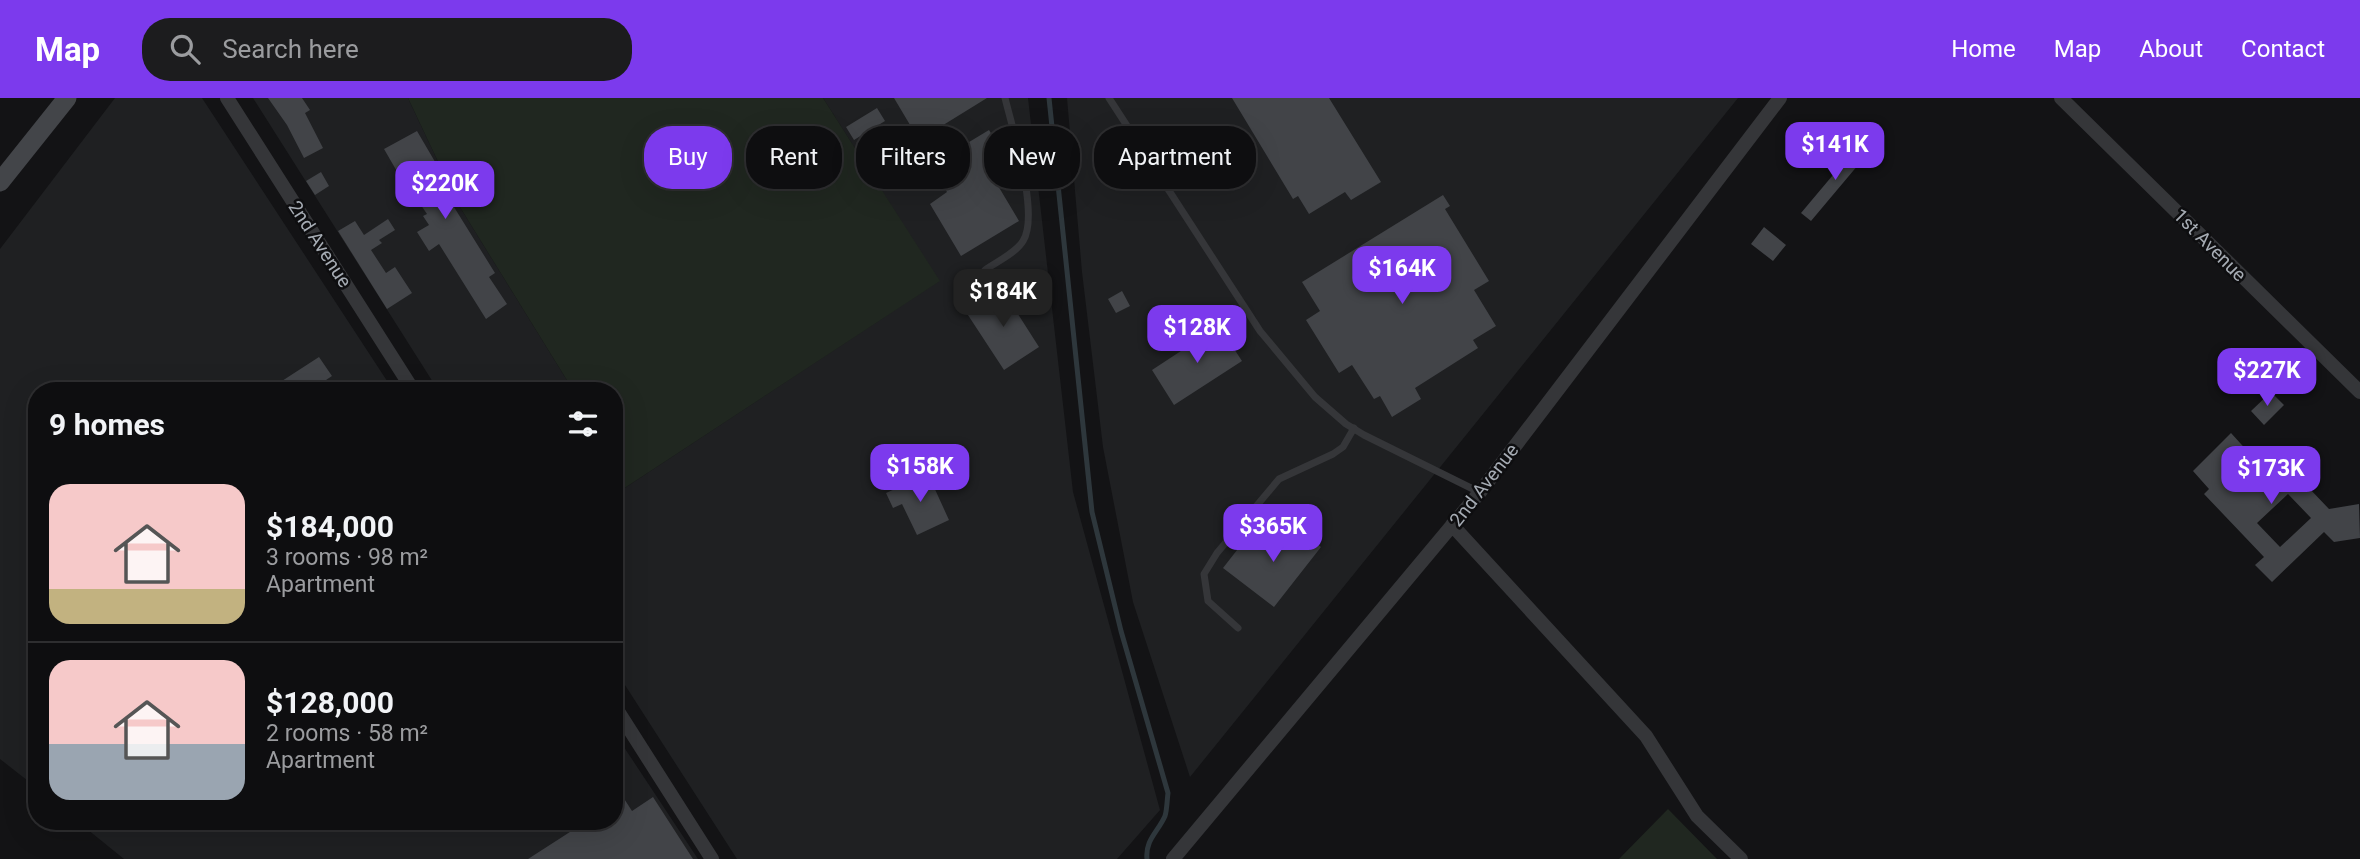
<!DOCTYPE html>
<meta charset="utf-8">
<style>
:root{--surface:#0e0e10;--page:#1c1c1e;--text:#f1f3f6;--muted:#9b9c9f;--line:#2e2e30;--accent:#7c3aed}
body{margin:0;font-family:Roboto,sans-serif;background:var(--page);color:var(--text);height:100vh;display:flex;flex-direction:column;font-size:26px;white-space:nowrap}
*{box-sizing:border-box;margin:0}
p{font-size:23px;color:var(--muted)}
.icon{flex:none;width:38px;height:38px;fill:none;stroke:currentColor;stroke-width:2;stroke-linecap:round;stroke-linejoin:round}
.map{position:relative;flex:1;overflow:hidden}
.sheet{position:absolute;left:28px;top:284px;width:595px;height:448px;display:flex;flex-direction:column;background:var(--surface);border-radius:28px;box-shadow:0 7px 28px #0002,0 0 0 2px var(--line)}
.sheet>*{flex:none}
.banner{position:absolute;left:644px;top:28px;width:665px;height:63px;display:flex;gap:14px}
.price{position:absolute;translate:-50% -60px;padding:0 16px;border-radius:14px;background:var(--accent);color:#fff;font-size:23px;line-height:46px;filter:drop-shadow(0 2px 4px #0008)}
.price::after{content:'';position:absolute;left:50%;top:42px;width:21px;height:16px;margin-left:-10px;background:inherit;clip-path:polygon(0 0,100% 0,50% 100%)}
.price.on{background:#222;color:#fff}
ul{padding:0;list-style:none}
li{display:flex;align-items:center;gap:21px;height:175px;padding:0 21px}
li+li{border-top:2px solid var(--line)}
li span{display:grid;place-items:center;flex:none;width:196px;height:140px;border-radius:21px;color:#555}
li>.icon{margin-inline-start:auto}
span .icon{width:84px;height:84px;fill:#fffc;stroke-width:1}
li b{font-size:30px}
h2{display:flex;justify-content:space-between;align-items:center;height:84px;padding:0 21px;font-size:30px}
.tag{padding:0 24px;border-radius:28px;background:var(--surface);box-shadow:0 7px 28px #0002,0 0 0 2px var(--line);font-size:24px;line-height:63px}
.tag.on{background:var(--accent);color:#fff}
header{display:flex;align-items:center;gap:42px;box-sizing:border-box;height:98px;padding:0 35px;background:var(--accent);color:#fff}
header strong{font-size:33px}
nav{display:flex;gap:38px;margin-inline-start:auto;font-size:24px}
.search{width:490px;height:63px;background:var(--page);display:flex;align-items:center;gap:18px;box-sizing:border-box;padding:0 24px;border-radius:28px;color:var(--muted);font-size:26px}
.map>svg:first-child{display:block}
.built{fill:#1f2022}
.green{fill:#202720}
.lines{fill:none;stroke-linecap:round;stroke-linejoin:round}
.stream{stroke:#2e373c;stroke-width:5}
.building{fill:#424448;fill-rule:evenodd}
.lane{stroke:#353639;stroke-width:7}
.street{stroke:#353639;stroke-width:14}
.secondary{stroke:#434549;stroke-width:19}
.labels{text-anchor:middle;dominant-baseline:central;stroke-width:5;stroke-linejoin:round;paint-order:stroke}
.street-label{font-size:19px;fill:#a6acb4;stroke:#0e0e10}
</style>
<header>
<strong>Map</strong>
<div class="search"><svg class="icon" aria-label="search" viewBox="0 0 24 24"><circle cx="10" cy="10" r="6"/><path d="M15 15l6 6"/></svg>Search here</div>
<nav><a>Home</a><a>Map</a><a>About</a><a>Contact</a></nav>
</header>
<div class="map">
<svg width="2360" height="761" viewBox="0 0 2360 761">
<rect width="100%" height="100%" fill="#131315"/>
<path class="built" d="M115,0H202L393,292H37V690L0,661V151Z
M253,0H408L458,106L573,292H438Z
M823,0H1028L1073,394L1160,712L1117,761H737L614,570V397L939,183Z
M1067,0H1738L1190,679L1133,504L1103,349L1082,174Z
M614,634L698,761H124L77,723H614Z"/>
<path class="green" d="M408,0H823L940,183L614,397V292H573L458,106Z
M1668,711L1717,761H1619Z"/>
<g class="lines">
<path class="stream" d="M1049,0L1092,414L1121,533L1168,695C1167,702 1167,712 1165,718C1158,734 1145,742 1147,761"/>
</g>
<path class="building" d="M268,0H302L310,12L305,15L323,50L304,60L287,27Z
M894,0H987L919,42Z
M1232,0H1329L1381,84L1351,102L1345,94L1309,116L1298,98L1293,101Z
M877,10L885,23L854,42L846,29Z
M989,32L1012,70L994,81L1019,123L961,158L930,106L947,94L931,67Z
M417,33L448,86L446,87L453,99L449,101L495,175L489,179L507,206L486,221L439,146L429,153L417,134L429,127L423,118L427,116L408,88L406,89L384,51Z
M1859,46L1869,54L1811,123L1801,115Z
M321,74L329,88L315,97L306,83Z
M1443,97L1450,108L1445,111L1489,183L1474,192L1496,228L1473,242L1478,250L1415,290L1421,301L1392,319L1380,298L1374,301L1352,267L1339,275L1306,222L1320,213L1302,184Z
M388,121L395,132L379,142L382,145L371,152L386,175L395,169L412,195L387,211L338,133L355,123L364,137Z
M1764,129L1786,147L1773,163L1751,146Z
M1002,191L1039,249L1004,272L966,214Z
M1122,193L1130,208L1116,215L1108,201Z
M1219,228L1242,263L1174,307L1152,272Z
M319,259L332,278L311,292H268Z
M2271,294L2284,307L2264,327L2251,313Z
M2231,335L2251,357L2255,353L2265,363L2269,359L2282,373L2287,367L2329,411L2359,406L2360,440L2334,444L2324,434L2272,484L2255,467L2264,459L2204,396L2209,391L2193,373ZM2288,396L2311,420L2280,449L2257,425Z
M928,376L949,422L917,437L902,406L893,410L886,395Z
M1290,425L1321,449L1274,509L1223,470L1248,438L1268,454Z
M623,699L632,713L653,699L693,761H528L587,723H614V705Z"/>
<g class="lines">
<path class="lane" d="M1109,0L1260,233L1315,299L1346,326L1364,337L1479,394
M985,172C996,164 1016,155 1023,143C1040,117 1012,29 1005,0
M1238,530L1208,503L1204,476L1217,455L1279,381L1333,356L1343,349L1354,330"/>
<path class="street" d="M227,0L413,292
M2061,0L2360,294
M1452,427L1646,638L1697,718L1741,761
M614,607L712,761
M1173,761L1480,394L1780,0"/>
<path class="secondary" d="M0,84L67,0"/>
</g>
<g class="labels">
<g class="street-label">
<text transform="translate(320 146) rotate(57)">2nd Avenue</text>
<text transform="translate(2210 147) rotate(45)">1st Avenue</text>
<text transform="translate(1484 387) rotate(-52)">2nd Avenue</text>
</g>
</g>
</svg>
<b class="price" style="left:1835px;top:84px">$141K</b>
<b class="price" style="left:445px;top:123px">$220K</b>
<b class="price" style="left:1402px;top:208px">$164K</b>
<b class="price on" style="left:1003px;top:231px">$184K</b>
<b class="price" style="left:1197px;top:267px">$128K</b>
<b class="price" style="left:2267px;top:310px">$227K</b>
<b class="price" style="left:920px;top:406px">$158K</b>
<b class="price" style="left:2271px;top:408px">$173K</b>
<b class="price" style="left:1273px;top:466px">$365K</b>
<div class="banner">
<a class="tag on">Buy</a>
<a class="tag">Rent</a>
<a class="tag">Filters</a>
<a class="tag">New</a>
<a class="tag">Apartment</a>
</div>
<section class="sheet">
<h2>9 homes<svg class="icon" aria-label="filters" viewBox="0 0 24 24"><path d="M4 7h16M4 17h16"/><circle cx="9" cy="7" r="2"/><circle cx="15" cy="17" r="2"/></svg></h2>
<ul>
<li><span style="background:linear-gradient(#f6c9c9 75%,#c2b280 0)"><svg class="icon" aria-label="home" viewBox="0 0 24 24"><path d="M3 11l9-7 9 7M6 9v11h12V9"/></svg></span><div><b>$184,000</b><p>3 rooms · 98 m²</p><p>Apartment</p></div></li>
<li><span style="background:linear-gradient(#f6c9c9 60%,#9aa5b1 0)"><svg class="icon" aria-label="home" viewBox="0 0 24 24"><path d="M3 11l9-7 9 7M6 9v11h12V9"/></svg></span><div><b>$128,000</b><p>2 rooms · 58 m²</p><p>Apartment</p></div></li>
</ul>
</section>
</div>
